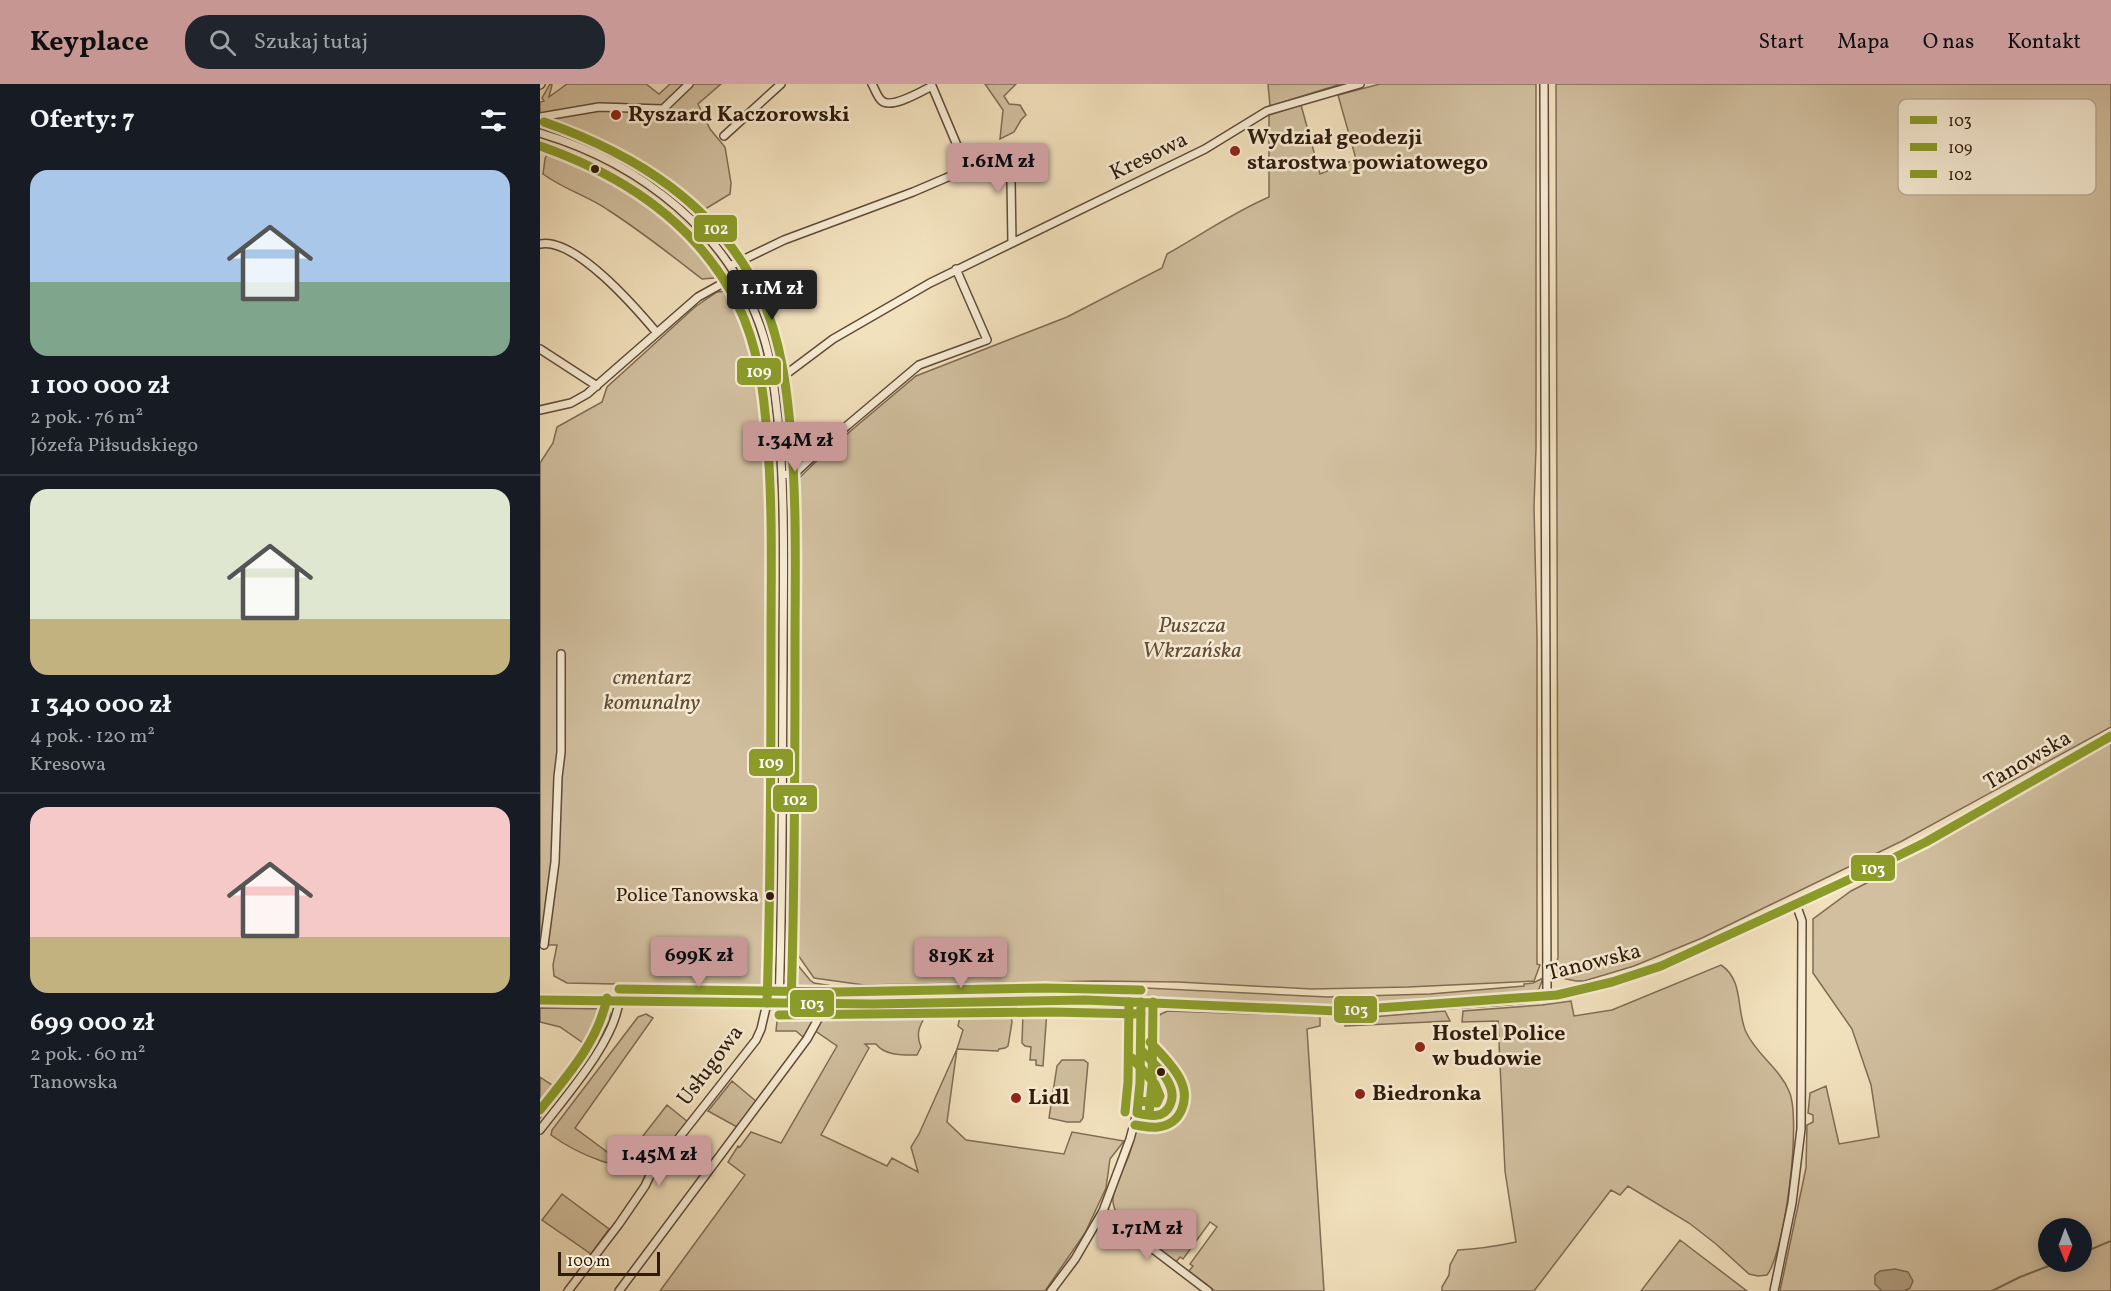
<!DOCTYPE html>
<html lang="pl">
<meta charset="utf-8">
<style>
:root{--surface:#171b24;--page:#20242c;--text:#f1f3f6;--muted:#9ea1a6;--line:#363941;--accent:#c59692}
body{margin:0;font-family:Vollkorn,serif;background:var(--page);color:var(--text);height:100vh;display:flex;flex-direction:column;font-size:22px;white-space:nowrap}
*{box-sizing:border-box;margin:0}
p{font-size:20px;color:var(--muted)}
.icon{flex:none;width:33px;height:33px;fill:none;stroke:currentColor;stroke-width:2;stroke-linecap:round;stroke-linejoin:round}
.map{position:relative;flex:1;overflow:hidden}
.side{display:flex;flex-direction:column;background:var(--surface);width:540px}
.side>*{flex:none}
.needle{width:39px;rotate:179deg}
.controls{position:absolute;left:1498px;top:1134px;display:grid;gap:12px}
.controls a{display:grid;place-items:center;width:54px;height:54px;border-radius:50%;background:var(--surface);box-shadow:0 3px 15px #0003;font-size:30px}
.scale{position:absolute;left:18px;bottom:15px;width:102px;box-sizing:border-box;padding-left:6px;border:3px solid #2f1a0b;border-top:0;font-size:16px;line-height:21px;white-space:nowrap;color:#2f1a0b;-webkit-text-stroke:4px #f7ecd4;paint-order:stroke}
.price{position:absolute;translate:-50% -51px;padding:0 14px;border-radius:6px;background:var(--accent);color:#111;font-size:20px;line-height:39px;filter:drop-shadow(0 2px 3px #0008)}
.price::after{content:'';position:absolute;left:50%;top:36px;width:18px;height:14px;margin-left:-9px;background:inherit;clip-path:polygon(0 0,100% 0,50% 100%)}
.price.selected{background:#222;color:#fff}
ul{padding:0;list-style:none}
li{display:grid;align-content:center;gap:12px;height:318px;padding:0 30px}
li+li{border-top:2px solid var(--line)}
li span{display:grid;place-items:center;height:186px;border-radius:18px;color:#555}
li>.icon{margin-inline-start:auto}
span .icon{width:108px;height:108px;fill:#fffc;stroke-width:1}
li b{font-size:26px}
h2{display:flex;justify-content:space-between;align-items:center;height:72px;padding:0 30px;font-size:26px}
header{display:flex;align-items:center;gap:36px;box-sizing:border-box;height:84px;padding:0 30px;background:var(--accent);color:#111}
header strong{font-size:28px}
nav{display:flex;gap:33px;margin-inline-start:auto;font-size:21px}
.search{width:420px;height:54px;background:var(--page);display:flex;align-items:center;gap:15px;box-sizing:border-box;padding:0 21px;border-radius:24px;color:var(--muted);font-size:22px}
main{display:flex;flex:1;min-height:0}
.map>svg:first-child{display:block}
.green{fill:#d1bf9f;stroke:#806c55;stroke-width:1.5;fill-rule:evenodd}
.water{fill:#b09d80;stroke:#7c6951;stroke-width:1.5}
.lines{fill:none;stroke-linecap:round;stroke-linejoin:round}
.stream{stroke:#7c6951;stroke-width:2}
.minor-casing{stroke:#604c38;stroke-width:10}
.major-casing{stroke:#2f1a0b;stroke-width:12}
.minor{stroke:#f7ecd4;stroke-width:7}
.major{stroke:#f2e1bd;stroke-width:9}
.bus-1-casing{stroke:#f7ecd4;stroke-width:14}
.bus-2-casing{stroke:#f7ecd4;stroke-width:14}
.bus-3-casing{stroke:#f7ecd4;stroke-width:14}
.bus-1{stroke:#8b9c29;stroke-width:9}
.bus-2{stroke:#8b9c29;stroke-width:9}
.bus-3{stroke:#8b9c29;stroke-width:9}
.poi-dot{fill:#8f2418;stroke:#f7ecd4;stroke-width:2}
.bus-dot{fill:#2f1a0b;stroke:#f7ecd4;stroke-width:2}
.labels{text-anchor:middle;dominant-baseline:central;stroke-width:5;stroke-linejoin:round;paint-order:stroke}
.bus-label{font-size:20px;fill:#2f1a0b;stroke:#f7ecd4;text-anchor:end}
.poi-label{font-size:22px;font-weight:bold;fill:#2f1a0b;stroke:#f7ecd4;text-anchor:start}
.street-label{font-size:22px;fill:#2f1a0b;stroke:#f7ecd4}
.park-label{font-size:22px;font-style:italic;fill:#604c37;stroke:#f7ecd4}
.key{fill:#f7ecd4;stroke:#bbad98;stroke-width:1.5}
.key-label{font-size:16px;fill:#2f1a0b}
.line-badge{stroke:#f7ecd4;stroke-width:2}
.badge-label{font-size:16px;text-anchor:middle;font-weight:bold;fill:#fff}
</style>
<header>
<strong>Keyplace</strong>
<div class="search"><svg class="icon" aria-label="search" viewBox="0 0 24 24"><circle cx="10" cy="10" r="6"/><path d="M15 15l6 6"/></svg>Szukaj tutaj</div>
<nav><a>Start</a><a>Mapa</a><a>O nas</a><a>Kontakt</a></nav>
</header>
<main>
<section class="side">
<h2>Oferty: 7<svg class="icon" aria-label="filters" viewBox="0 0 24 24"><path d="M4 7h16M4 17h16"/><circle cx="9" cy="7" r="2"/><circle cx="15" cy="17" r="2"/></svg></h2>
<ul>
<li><span style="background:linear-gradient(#a9c7e8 60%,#7fa58c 0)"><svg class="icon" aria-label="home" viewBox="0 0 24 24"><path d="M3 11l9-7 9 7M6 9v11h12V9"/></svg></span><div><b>1 100 000 zł</b><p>2 pok. · 76 m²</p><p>Józefa Piłsudskiego</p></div></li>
<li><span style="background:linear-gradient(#dfe7d0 70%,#c2b280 0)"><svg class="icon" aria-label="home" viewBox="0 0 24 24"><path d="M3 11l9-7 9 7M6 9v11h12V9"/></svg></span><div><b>1 340 000 zł</b><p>4 pok. · 120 m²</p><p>Kresowa</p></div></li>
<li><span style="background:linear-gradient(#f6c9c9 70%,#c2b280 0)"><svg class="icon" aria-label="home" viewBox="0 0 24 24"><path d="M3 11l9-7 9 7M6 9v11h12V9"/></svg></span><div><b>699 000 zł</b><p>2 pok. · 60 m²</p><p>Tanowska</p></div></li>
</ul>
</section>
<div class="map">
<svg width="1571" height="1207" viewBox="0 0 1571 1207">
<rect width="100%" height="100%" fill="#f2e1bd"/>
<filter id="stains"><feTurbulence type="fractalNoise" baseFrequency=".00333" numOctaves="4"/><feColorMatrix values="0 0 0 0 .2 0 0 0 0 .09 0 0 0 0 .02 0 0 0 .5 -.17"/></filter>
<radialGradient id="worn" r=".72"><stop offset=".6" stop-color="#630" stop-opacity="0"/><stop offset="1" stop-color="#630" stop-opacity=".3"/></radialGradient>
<path class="green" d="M10,0L12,1L9,13L27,0H106L119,10L130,0H181L158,20L170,45L185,63L191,99L190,110L157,130C114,88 59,61 3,44L0,42V18L4,17L2,14Z
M445,0H476L464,12L469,20L480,21L486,31L481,36L474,48L460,55L463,26Z
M728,0H801L730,22Z
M840,0H996V364L994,423L997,553V880L1000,881L994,897L868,903L772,905L638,898L557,897L324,901L274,894L258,871L251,865L249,848L254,518L253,400L288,366L376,292L527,233L622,184L627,170C661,151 692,129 729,113V31L761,21L780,90L816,75L798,11Z
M1016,0H1571V643L1362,757L1162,854L1094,882L1044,897H1036L1012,892L1018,874Z
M11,60C39,72 68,84 94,100C120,117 181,160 174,194L162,195C131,171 101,147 68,126C48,112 23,105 3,90L5,75Z
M187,207L197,209C220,250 224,294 230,340C233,369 238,398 235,428L234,660L230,820L231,891L227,900L222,903L27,899L14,892L13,881L17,861H0V379L13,359L17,343L62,318L67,303L155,223L177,208Z
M1571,659V1207H1364L1370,1204L1342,1207H1240L1266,1084L1267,1041L1273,1038V1031L1268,1029L1270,1009L1286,1002L1299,1060L1339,1053L1331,1001L1312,945L1273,889V835L1311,807L1356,784L1355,780ZM1509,1144H1542V1178H1509Z
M251,873L270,896L274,899L323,907L585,903L788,913L890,910L984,902V900L993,899L1003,894L999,905L992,910L787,925L546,912L357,917L263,915C253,911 247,907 244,896H249V876Z
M1181,881C1204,896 1196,926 1206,948C1216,970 1240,985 1249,1007C1262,1035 1245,1168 1227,1191L1218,1192L1209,1190L1176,1160L1149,1139L1088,1102L1080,1111L1071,1106L994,1207H902V1203L909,1191L910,1181L918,1166C938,1165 957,1162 976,1158L965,1087L958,937L922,938L923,927L1002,921L1031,917L1034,932L1072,926Z
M0,924L66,925L70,928V937L58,957L46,961L20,943L0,938Z
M485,924H506L507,926L503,982L496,981V976H490L491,963L485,962L482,959L483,928Z
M470,926L472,938L468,962L465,964L459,965L458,967L417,965L407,1038L426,1056L524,1070L532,1048L584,1057L570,1075L566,1104L545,1149L505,1207H120L205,1091L188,1078L198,1062L200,1063L211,1048L241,1059L297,962L274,946L284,932L289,934L290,929H387C380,941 375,949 381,963L377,971C363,971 345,972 336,960H325L329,964L281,1051L347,1082L352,1074L378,1088L371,1063L379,1050L417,965L423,946L418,942L421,928Z
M628,927L780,932V942L767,945L784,1207H675L649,1187L653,1182L650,1180L677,1143L670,1138L643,1175L640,1173L636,1178C616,1164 571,1141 573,1114C575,1101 583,1086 588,1074C593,1063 594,1044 602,1035H606L607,1040L618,1041L633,1034L629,1031C651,1009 623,986 608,970C602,951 609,933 628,927Z
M905,927L910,937L805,942L806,935Z
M238,928L274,929C275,939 269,945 263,953L256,947H236Z
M106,930L113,934L35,1044L82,1079L127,1021L148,1038C137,1050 127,1065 114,1076C89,1096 33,1067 11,1051L12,1046L98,933Z
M522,976H544L548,979L543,1034L540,1038H527L509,1034L517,982Z
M606,990C616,997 622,1006 620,1018L612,1024L602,1021L603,993Z
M0,993L21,1007L0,1034Z
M192,997L217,1018L197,1043L168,1027Z
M22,1110L69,1145L51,1170L2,1136Z
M1140,1156L1207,1207H1101Z"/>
<path class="water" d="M1355,1185L1368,1188L1373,1197L1370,1204L1364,1207H1342L1335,1200V1191L1340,1187Z"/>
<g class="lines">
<path class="stream" d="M1542,1169L1571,1157
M1452,1207L1480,1193L1519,1178"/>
<g class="minor-casing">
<path id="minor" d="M332,0C335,5 337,13 342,17C352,25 382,7 392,2L427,85
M1004,0L1007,912
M0,1L1,0
M0,33L59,23L123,25L149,0
M0,49C101,79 193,150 224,254C232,280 235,309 238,336C246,418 243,501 243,583C242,695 243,807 239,919
M184,52L241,0
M472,159L471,96L476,64
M0,160C35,153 96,224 117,249
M190,182L244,156L373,108L476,64
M0,265L57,302
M233,295L249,288L293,255L390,199L665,65L727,27L820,0
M0,326L31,319L47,310L158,213L196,192
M276,371L273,353L277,347
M242,391L255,389L296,351L379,281L447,256L416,185
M4,861L15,778L18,693L21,668V570
M0,1046C25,1013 75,957 79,917
M563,1127L668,1207
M28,1207L79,1140L105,1102L115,1081L131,1064L216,956L221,945L227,919
M79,1207L267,955L277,937L282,920
M511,1207L535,1175L563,1127L590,1055L597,1029L600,999L601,918
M1234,1207L1252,1119L1261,1045L1262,837L1256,820"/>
</g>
<g class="major-casing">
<path id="major" d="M0,916L333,920L545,916L797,927L963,916L1017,911L1072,898L1121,882L1321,790L1386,758L1571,652"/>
</g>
<use href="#minor" class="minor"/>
<use href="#major" class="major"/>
<g class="bus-1-casing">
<path id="bus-1" d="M0,916L333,920L545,916L797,927L1017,911L1072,898L1121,882L1321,790L1386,758L1571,652
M597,1029L600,999L601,918
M597,1029C609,1032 624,1035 630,1021C640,1001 613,979 601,966"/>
</g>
<g class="bus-2-casing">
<path id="bus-2" d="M0,62C83,91 158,140 198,221C218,262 224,308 227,352C233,422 231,491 231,560C231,680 231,799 227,919
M239,931L511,928L601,930
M609,1030L612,999L613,918
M595,1041C602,1042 610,1044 618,1043C642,1040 650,1015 640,995C633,981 621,970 610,958"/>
</g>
<g class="bus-3-casing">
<path id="bus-3" d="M4,38C95,70 178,121 221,212C241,256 247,304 251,353C257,423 255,493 255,563C255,682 255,801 251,919
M79,905L298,908L505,904L601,906
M592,974L615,1000L620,1012L617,1019L599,1017
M0,1026C27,992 58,958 67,914
M585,1028L588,998L589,918"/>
</g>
<use href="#bus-1" class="bus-1"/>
<use href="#bus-2" class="bus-2"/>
<use href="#bus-3" class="bus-3"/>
</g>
<g class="poi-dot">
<circle cx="76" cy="31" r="6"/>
<circle cx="695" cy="67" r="6"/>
<circle cx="880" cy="963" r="6"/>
<circle cx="820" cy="1010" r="6"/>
<circle cx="476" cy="1014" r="6"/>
</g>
<g class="bus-dot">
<circle cx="55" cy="85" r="5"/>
<circle cx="230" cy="812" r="5"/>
<circle cx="621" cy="988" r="5"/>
</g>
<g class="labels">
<g class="bus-label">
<text x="219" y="812">Police Tanowska</text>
</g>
<g class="poi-label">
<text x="88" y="31">Ryszard Kaczorowski</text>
<text x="707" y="54">Wydział geodezji<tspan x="707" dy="25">starostwa powiatowego</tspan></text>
<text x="892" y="950">Hostel Police<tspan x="892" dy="25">w budowie</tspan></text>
<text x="832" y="1010">Biedronka</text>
<text x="488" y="1014">Lidl</text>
</g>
<g class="street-label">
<text transform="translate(609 73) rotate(-26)">Kresowa</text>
<text transform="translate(1488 677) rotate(-30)">Tanowska</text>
<text transform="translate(1054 879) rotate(-14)">Tanowska</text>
<text transform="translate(171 982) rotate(-53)">Usługowa</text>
</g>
<g class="park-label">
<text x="652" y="542">Puszcza<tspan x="652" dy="25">Wkrzańska</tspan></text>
<text x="112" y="594">cmentarz<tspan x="112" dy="25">komunalny</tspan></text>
</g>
</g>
<rect x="1358" y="15" width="198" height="96" rx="9" class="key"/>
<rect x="1370" y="32" width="27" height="8" fill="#8b9c29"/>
<rect x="1370" y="59" width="27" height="8" fill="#8b9c29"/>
<rect x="1370" y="86" width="27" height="8" fill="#8b9c29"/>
<g class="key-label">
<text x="1408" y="42">103</text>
<text x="1408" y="69">109</text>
<text x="1408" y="96">102</text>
</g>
<g class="line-badge">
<rect x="153" y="130" width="45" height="29" rx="6" fill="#8b9c29"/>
<rect x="196" y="273" width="46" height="29" rx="6" fill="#8b9c29"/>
<rect x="208" y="664" width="46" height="29" rx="6" fill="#8b9c29"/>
<rect x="232" y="700" width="46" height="29" rx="6" fill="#8b9c29"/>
<rect x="1310" y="770" width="46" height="28" rx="6" fill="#8b9c29"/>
<rect x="249" y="905" width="46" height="29" rx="6" fill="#8b9c29"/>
<rect x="793" y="911" width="45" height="29" rx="6" fill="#8b9c29"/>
</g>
<g class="badge-label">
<text x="176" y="150">102</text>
<text x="219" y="293">109</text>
<text x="231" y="684">109</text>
<text x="255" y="721">102</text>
<text x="1333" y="790">103</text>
<text x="272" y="925">103</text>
<text x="816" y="931">103</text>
</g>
<rect width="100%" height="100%" filter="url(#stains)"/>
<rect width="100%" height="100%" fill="url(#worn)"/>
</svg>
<div class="controls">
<a><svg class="needle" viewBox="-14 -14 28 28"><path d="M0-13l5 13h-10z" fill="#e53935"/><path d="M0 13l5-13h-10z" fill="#9ea1a6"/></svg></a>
</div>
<div class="scale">100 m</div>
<b class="price" style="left:458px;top:110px">1.61M zł</b>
<b class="price selected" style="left:232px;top:237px">1.1M zł</b>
<b class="price" style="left:255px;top:389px">1.34M zł</b>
<b class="price" style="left:159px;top:904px">699K zł</b>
<b class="price" style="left:421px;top:905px">819K zł</b>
<b class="price" style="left:119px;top:1103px">1.45M zł</b>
<b class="price" style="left:607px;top:1177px">1.71M zł</b>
</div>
</main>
